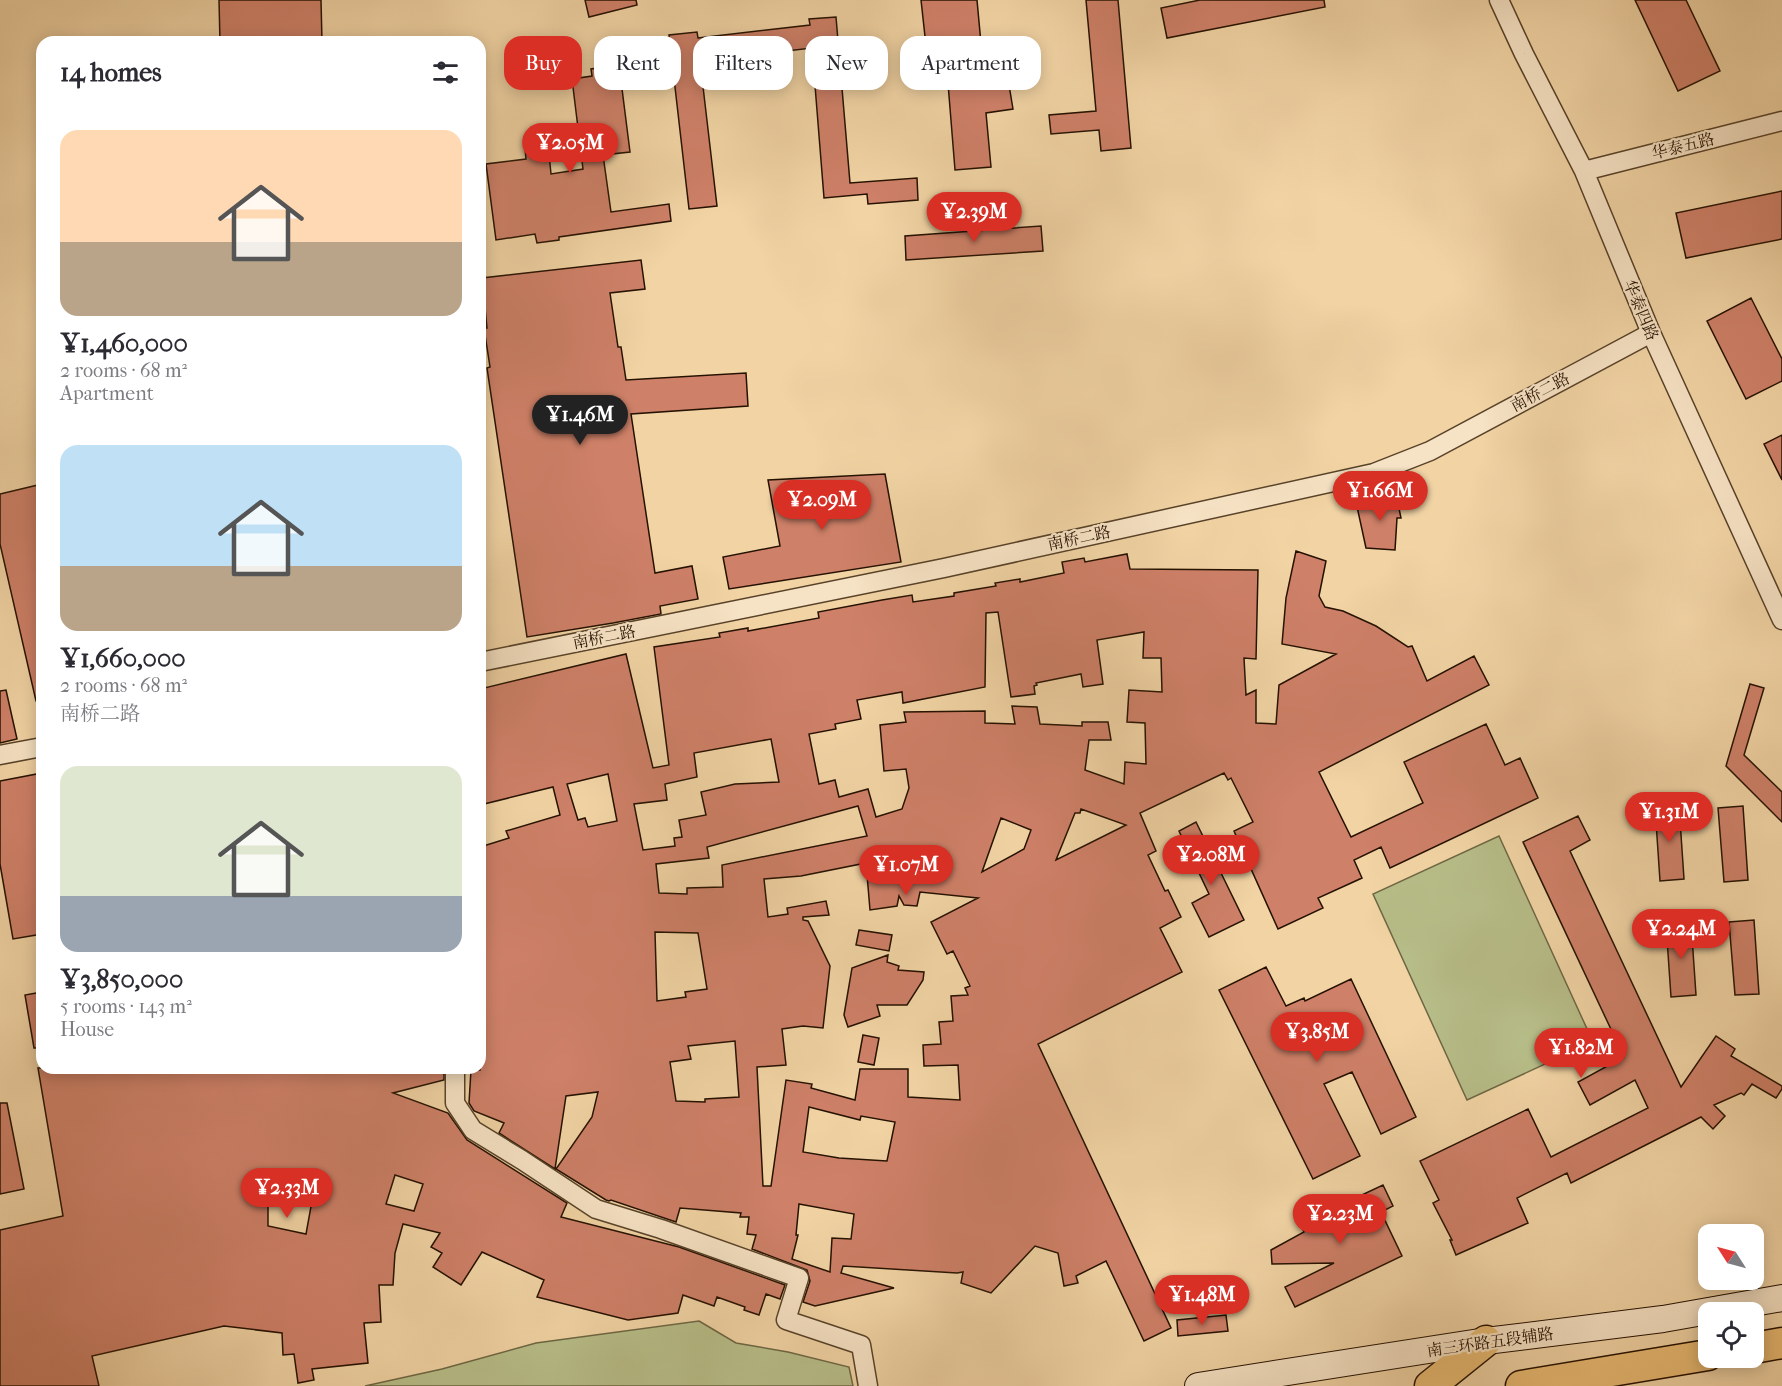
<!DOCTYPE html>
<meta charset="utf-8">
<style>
:root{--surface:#fff;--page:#f7f7f7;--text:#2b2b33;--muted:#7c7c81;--accent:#d93025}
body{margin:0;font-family:"IM FELL French Canon","Noto Serif SC",serif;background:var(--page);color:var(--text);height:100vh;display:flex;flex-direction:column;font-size:22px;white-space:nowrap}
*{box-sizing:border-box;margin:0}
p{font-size:20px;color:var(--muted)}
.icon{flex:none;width:33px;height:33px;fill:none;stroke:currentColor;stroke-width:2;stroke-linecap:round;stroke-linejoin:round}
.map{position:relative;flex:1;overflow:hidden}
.drawer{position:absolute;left:36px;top:36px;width:450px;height:1038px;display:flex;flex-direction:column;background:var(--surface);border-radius:18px;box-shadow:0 3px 15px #0003}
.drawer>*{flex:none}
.banner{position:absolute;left:504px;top:36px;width:570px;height:54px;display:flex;gap:12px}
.needle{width:39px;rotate:306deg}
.tools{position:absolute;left:1698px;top:1224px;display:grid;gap:12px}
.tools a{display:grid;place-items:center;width:66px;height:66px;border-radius:12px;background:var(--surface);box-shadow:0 3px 15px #0003;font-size:30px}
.price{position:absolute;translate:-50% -51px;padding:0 14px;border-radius:21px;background:var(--accent);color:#fff;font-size:20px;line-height:39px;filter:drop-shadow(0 2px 3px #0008)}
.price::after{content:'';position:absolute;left:50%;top:36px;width:18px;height:14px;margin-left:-9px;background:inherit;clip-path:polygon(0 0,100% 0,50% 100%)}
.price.active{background:#222;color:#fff}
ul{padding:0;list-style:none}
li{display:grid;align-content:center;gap:12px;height:318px;padding:0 24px}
li span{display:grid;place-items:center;height:186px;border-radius:18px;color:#555}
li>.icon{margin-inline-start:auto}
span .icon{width:108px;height:108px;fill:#fffc;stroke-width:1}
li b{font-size:26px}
h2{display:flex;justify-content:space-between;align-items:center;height:72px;padding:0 24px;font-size:26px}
.chip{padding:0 21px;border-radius:18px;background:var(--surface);box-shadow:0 3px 15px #0003;font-size:21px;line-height:54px}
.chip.active{background:var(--accent);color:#fff}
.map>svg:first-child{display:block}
.green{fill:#b7bd88;stroke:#6e6744;stroke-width:1.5}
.building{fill:#ce8068;stroke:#251100;stroke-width:1.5;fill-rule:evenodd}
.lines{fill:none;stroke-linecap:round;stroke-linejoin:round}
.minor-casing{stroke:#584229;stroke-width:21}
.secondary-casing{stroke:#251100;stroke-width:28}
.trunk-casing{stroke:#251100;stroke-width:33}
.minor{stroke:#f6e2c4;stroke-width:18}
.secondary{stroke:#f6e2c4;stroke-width:26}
.trunk{stroke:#e8ba72;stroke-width:30}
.labels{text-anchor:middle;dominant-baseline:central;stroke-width:4.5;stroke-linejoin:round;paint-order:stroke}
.street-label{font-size:16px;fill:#251100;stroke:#f6e2c4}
</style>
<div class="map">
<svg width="1782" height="1386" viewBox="0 0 1782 1386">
<rect width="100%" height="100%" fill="#f1d3a4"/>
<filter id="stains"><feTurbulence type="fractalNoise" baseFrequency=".00333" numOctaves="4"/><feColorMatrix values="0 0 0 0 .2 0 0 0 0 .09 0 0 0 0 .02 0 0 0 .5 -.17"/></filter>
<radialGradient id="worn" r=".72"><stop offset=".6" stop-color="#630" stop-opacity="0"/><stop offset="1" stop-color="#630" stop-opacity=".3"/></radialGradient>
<path class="green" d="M1499,836L1593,1042L1467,1100L1373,894Z
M699,1321L736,1343L788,1352L849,1367L853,1386H365L442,1369L536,1343Z"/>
<path class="building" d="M219,0H321L322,42H220Z
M585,0H636L637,5L589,17Z
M921,0H977L984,76L1007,73L1013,109L986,113L991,167L955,170L947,71L929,73Z
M1086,0H1118L1131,148L1101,151L1099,130L1051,134L1049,115L1096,111Z
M1200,0H1324L1325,7L1167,38L1161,8Z
M1635,0H1686L1720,71L1678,91Z
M836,17L850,183L917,178L918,200L868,204L867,194L824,198L812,48L700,61L717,206L689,209L669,35L697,32L698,38L810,25L809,19Z
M619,65L630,152L603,155L611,212L669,204L671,221L559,237V240L537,243L535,234L496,240L486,164L526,159L524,137L547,134L551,174L583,169L572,79L592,76L591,69Z
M1782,191V239L1686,258L1676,213Z
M1041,226L1043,251L906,260L905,236Z
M641,260L645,289L610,293L618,347H621L626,380L746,373L748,406L631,414L655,573L692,566L698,599L660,606L661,614L613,623L527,637L487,368L490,367L484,328H487L482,278Z
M1751,298L1782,359V381L1746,399L1707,321Z
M1782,435V480L1764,444Z
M885,474L901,562L729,589L723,557L780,546L768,480Z
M42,484V700L36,701L0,544V494Z
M1396,494L1401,518H1397L1395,550L1366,548L1356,502Z
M1296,551L1326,561L1319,596L1325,607L1343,611L1376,626L1408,647L1412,646L1427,681L1474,656L1489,685L1319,772L1351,837L1423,803L1404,762L1486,724L1505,765L1520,758L1538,798L1390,868L1381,847L1354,860L1362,878L1318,898L1323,908L1278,929L1234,831L1253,822L1231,778L1228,780L1224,773L1140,813L1156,851L1148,855L1165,891L1168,890L1181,917L1160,928L1182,972L1038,1044L1171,1328L1144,1341L1106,1261L1076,1276L1078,1283L1064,1286L1058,1253L1035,1246L991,1293L961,1283L963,1272L957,1273L843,1266L841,1273L894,1288L815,1306L803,1302L810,1281L807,1270L752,1249L756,1235L747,1234L749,1217H740L741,1213L680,1208L676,1222L611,1200L609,1201L606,1200L556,1169L592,1117L598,1092L566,1096L555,1169L499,1133L504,1123L474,1111L469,1103L471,1070H480V847L509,838L506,831L560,815L553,787L480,805V689L626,654L653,768L669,765L654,647L720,637L719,633L748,628V631L819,618L818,612L882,600L912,595L913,602L954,596V593L996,586L995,583L1020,579V582L1064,573L1062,562L1084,558L1085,562L1127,554L1130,569L1258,570L1256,659L1244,658L1246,695L1256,690V723L1276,724L1279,685L1336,654L1282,644L1286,598ZM998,612L1011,697L1035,694L1034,686L1037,685L1036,683L1081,674L1083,687L1103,684L1097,640L1144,632L1143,658H1161L1162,692L1129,690L1127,722L1145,723L1146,764L1125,762L1124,784L1085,770L1089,740H1111L1108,722H1082V726L1040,724L1037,707L1012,706L1015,724L985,723V711L904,712L906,722L880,725L884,771L906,769L909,788L902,809L876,817L868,789L839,797L835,780L819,784L809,734L836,729L835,724L861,719L857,700L902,692L903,703L985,687L986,613ZM771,739L779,782L735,784L701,792L706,815L679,820L682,837L674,838L675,846L643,850L634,804L667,800L665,784L697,777L694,753ZM608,774L617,821L588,827L585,818L578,820L567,784ZM858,806L867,836L722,865L723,887L687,888V894L659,893L656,864L709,858L707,847ZM1081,809L1126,825L1056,860L1075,813H1080ZM1001,818L1031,830L1024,849L982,872ZM866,863L870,910L897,906L899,896L904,905L917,906L920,892L978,898L931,922L947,954L953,951L970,986L965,988L968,995L951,996L953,1021L939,1022L941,1044L923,1045L924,1066L958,1065L960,1100L908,1097V1069H860L855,1100L811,1088L812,1084L786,1080L771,1186H763L757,1067L786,1065L782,1029L803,1026L823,1028L830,966L808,921L803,920V917L829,915L826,901L787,908L788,914L768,917L764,879L801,876ZM655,932L698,933L707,989L685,992L686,997L657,1001ZM735,1041L739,1097L705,1099V1102L676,1101L670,1062L691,1059L688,1046ZM809,1107L860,1120L861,1116L895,1122L887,1161L839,1158L803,1152ZM799,1204L854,1214L851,1239L832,1238L830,1272L792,1259L798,1235H796Z
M1750,684L1764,688L1744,755L1782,792V822L1726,766Z
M6,690L17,739L0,743V691Z
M42,773V934L13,939L0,864V781Z
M1679,805L1684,879L1660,881L1655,807Z
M1743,806L1748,880L1724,882L1718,808Z
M1578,816L1590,840L1570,851L1681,1087L1716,1036L1735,1049L1731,1056L1782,1086V1089L1776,1098L1752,1084L1744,1095L1741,1093L1714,1105L1725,1116L1713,1129L1701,1117L1571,1183L1567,1173L1517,1198L1528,1223L1456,1255L1450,1240H1452L1433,1203L1439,1200L1420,1161L1528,1109L1551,1157L1648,1108L1635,1080L1590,1105L1578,1082L1624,1057L1523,842Z
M1196,822L1244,920L1209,937L1192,903L1209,894L1179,831Z
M1754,920L1759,994L1735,995L1729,922Z
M1691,922L1696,995L1671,997L1666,924Z
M859,930L892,935L889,951L856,945Z
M888,955L887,962L899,966L898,970L924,972L923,980L907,1005H877L880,1016L848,1027L844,1015L852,968Z
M1266,967L1286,1006L1304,998L1305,1001L1351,979L1416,1117L1381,1134L1352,1072L1324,1084L1360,1156L1313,1179L1219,990Z
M42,992V1048H34L25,995Z
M863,1035L879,1038L874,1065L858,1062Z
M38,1068H444V1080L393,1093L448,1113L467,1140L567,1203L561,1217L679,1247L785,1285L780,1299L766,1294L759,1315L744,1310L745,1307L717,1297L714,1306L683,1295L678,1313L628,1320L537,1297L544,1280L482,1252L461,1285L433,1267L442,1253L431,1247L440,1233L403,1224L395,1253L393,1285H379L381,1322L364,1323L368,1363L312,1369L314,1380L298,1383L294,1354L283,1355L282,1333L224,1326L92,1356L99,1386H0V1230L63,1216ZM395,1175L423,1184L414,1211L386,1204ZM268,1200L312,1201L306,1234L268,1226Z
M0,1103H7L24,1189L0,1194Z
M1383,1185L1393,1206L1381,1212L1402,1256L1295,1307L1285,1287L1334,1263L1272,1264L1271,1250L1304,1232L1300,1224Z
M1226,1315L1228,1331L1178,1336L1177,1320Z"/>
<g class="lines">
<g class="minor-casing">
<path id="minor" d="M1499,0L1524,54L1584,171L1651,333L1782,620
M1584,171L1782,121
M480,662L944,568L1374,473L1430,451L1651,333
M0,755L42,747
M455,1068V1103L473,1130L522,1160L596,1209L661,1229L799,1278L786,1320L861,1345L868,1386"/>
</g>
<g class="secondary-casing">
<path id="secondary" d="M1198,1386L1486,1341L1663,1319L1782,1298"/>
</g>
<g class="trunk-casing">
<path id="trunk" d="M1754,1348L1782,1343
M1430,1386L1486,1341
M1521,1386L1708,1355"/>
</g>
<use href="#minor" class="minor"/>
<use href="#secondary" class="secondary"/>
<use href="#trunk" class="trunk"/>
</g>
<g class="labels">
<g class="street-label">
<text transform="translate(1683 146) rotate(-14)">华泰五路</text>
<text transform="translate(1641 310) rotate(67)">华泰四路</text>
<text transform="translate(1540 392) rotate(-28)">南桥二路</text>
<text transform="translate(1079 538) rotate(-12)">南桥二路</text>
<text transform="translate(604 637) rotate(-11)">南桥二路</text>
<text transform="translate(1490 1342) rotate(-8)">南三环路五段辅路</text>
</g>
</g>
<rect width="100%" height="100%" filter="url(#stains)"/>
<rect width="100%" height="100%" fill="url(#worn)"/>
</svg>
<div class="tools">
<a><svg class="needle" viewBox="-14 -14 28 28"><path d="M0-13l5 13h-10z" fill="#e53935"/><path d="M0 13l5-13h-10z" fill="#7c7c81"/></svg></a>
<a><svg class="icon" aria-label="locate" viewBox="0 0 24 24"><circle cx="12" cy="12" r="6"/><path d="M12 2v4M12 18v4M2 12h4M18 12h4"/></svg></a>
</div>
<b class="price" style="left:570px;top:174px">¥2.05M</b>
<b class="price" style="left:974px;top:243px">¥2.39M</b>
<b class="price active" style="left:580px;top:446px">¥1.46M</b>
<b class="price" style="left:1380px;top:522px">¥1.66M</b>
<b class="price" style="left:822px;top:531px">¥2.09M</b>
<b class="price" style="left:1669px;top:843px">¥1.31M</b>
<b class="price" style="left:1211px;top:886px">¥2.08M</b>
<b class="price" style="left:906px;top:896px">¥1.07M</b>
<b class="price" style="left:1681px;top:960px">¥2.24M</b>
<b class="price" style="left:1317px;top:1063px">¥3.85M</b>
<b class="price" style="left:1581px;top:1079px">¥1.82M</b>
<b class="price" style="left:287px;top:1219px">¥2.33M</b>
<b class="price" style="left:1340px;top:1245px">¥2.23M</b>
<b class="price" style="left:1202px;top:1326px">¥1.48M</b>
<div class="banner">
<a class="chip active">Buy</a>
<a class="chip">Rent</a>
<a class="chip">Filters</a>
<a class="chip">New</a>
<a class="chip">Apartment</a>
</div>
<section class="drawer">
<h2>14 homes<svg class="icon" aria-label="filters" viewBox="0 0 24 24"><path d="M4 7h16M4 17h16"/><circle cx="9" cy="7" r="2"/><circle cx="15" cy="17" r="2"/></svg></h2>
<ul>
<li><span style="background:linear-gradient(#ffd9b3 60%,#b9a48a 0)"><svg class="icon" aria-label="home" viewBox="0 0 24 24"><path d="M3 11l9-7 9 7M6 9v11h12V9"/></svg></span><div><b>¥1,460,000</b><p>2 rooms · 68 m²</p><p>Apartment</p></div></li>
<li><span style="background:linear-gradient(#bfe0f5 65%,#b9a48a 0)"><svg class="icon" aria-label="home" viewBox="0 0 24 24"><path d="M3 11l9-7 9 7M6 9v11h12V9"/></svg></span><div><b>¥1,660,000</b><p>2 rooms · 68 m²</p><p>南桥二路</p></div></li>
<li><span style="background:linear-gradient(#dfe7d0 70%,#9aa5b1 0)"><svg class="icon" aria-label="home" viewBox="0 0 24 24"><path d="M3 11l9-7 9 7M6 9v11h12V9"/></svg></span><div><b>¥3,850,000</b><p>5 rooms · 143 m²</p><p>House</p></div></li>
</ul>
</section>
</div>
